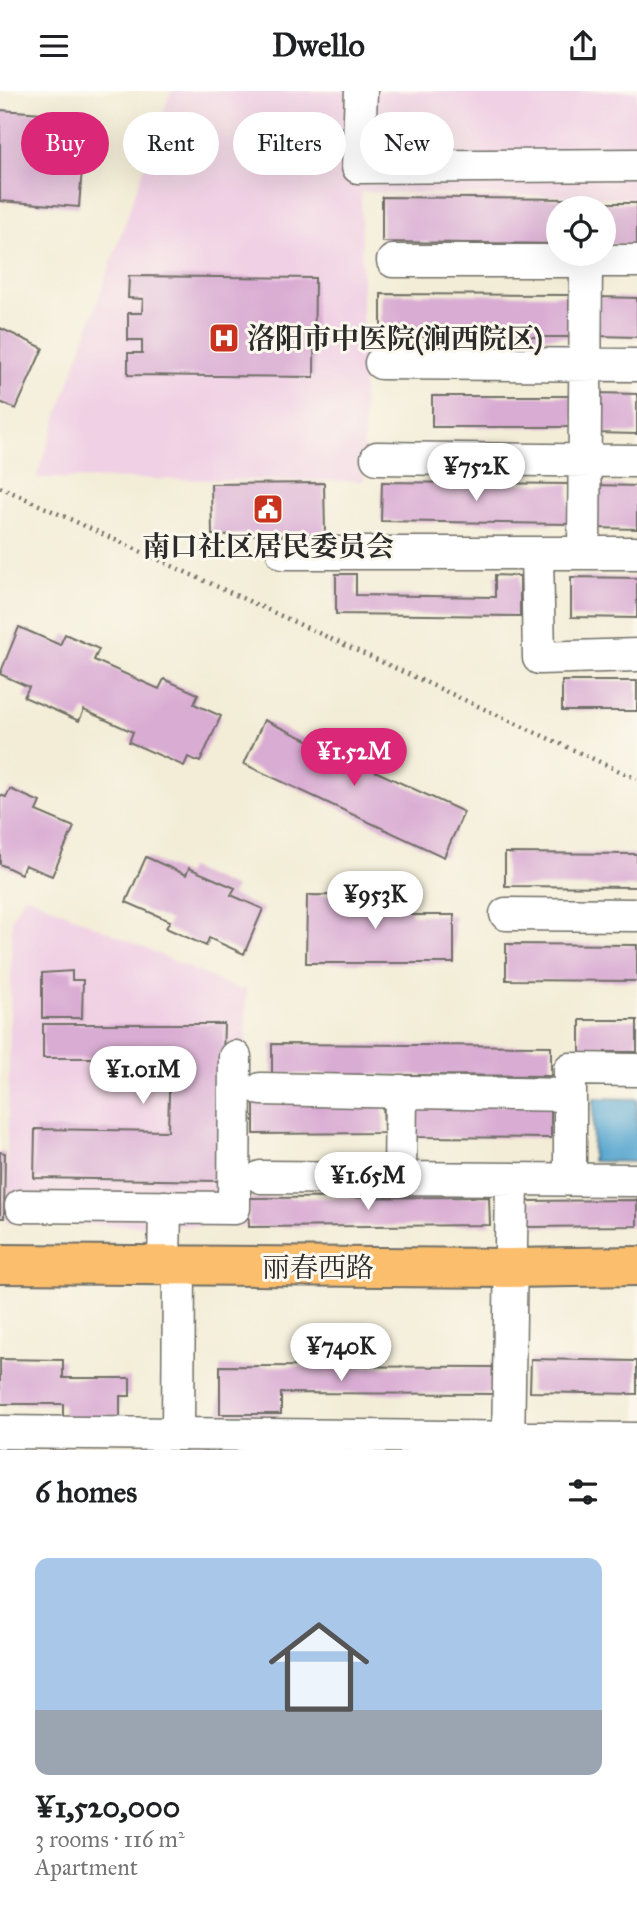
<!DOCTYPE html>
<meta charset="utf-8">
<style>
:root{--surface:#fff;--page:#f6f6f6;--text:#202124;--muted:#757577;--accent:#db2777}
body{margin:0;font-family:"IM FELL Great Primer","Noto Serif SC",serif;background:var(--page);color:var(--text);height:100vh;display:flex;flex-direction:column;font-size:26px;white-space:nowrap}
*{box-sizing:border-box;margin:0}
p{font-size:23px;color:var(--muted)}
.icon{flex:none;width:38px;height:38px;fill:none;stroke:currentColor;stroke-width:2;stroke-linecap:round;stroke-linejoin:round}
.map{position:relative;height:1359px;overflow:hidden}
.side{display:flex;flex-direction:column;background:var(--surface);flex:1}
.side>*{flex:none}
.hud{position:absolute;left:21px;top:21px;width:595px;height:63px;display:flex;gap:14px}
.controls{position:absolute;left:546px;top:105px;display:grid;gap:14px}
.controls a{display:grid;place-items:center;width:70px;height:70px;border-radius:50%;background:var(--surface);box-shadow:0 7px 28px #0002;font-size:35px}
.price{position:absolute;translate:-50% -60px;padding:0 16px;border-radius:24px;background:#fff;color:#222;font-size:23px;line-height:46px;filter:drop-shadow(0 2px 4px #0008)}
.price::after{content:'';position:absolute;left:50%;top:42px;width:21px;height:16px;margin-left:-10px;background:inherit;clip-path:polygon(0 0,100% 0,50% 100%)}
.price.active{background:var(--accent);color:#fff}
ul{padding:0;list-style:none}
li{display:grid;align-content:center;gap:14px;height:371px;padding:0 35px}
li span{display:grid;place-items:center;height:217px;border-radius:14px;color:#555}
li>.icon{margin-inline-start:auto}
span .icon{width:126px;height:126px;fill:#fffc;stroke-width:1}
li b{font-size:30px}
h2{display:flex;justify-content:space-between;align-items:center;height:84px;padding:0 35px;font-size:30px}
.tag{padding:0 24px;border-radius:32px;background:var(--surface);box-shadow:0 7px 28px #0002;font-size:24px;line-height:63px}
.tag.active{background:var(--accent);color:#fff}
header{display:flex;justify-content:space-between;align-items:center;height:91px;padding:0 35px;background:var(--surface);font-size:32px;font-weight:700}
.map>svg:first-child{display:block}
.built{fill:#f0d0e4}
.water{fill:#55a5cf;stroke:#40687d;stroke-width:2}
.building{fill:#d9acd3}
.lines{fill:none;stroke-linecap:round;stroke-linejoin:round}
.minor-casing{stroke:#716f67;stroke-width:35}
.major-casing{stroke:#716f67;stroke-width:42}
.path{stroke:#716f67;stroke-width:4.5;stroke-dasharray:2 5;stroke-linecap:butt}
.minor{stroke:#fff;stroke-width:32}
.major{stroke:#fabe6d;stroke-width:38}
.labels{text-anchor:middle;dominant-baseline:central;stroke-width:6;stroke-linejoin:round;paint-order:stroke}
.poi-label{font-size:28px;font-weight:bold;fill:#2b2b2b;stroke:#fbf7ec;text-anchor:start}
.street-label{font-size:28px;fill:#2b2b2b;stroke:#fbf7ec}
</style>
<header><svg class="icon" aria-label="menu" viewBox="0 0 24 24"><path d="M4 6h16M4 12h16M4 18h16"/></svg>Dwello<svg class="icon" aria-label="share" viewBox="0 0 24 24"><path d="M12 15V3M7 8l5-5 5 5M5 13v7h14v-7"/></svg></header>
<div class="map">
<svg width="637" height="1359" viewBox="0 0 637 1359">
<rect width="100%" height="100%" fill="#fbf7ec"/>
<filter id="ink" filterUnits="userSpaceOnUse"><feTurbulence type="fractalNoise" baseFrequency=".0143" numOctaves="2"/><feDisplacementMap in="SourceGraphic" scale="14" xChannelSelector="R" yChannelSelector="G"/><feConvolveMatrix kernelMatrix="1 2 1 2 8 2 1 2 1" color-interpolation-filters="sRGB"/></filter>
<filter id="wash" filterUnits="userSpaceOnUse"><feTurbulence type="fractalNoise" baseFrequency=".00686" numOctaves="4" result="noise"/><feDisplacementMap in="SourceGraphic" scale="28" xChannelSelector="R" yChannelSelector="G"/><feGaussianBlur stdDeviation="1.57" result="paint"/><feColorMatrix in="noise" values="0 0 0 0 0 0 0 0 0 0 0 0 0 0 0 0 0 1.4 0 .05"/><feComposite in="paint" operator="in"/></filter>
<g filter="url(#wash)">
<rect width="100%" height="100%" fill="#f3edd7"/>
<path class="built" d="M171,0H637V107L361,101L364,390L36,387Z
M25,804L237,898H246V1136L6,1132L12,826Z"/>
<path class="water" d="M594,1007L637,1008V1071L592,1070Z"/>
<g id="blocks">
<path class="building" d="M0,19L86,25L79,116L0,110Z
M382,106L569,108V117H558V153L382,151Z
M590,112H637V154H604V117H590Z
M129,185L315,187L314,286L128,284V262H142V249H128V222H142L143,208L128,207Z
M381,203L569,204V246H381Z
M599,206L637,207V246L599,245Z
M0,237L43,257L16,318L0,311Z
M597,302L637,303V343L596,342Z
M432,305H574V336H432Z
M382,391L569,393V433L381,430Z
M324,392L325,443L212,444L211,393Z
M595,394L637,395V438L594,437Z
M336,483H356V504L495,506V484L520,485V525L336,523Z
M571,486L637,487V527L571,526Z
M19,536L60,554L65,543L99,558L94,569L159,598L164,588L198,603L194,613L221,625L200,671L188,666L184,675L129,651L133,641L84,619L79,630L24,606L29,596L0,583Z
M562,590H637V620H562Z
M264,629L464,721L444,766L244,673Z
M10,698L40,711L36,720L74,736L52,785L25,774L21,783L0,773V704L6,706Z
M505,762L637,763V796L505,795Z
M146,766L186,784L189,777L235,797L231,804L263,818L244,863L209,847L206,855L166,837L170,830L126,811Z
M307,804L411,805V824H454V872H306Z
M506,853L637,854V890L506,889Z
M72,880V889H83L82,927H42V882Z
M580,929H637V961H605L606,966H580Z
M43,933H224L219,1090L34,1087L35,1038L168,1040L170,967H43Z
M272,953L551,955V985L272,983Z
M383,1010L384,1042L254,1043V1011Z
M417,1014H551V1047L417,1046Z
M0,1061L5,1062L4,1127H0Z
M489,1106L490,1134L249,1136L248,1107Z
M637,1109V1135L525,1136V1110Z
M0,1268L63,1269V1287H130V1305H120V1326H88V1336H63V1313H0Z
M531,1268L637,1270V1303L530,1301Z
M220,1275L494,1276V1303L281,1302V1323H220Z"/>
</g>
</g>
<g filter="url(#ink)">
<use href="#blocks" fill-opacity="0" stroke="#716f67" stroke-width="2"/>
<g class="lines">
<g class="minor-casing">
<path id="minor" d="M361,0L358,76L637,74
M393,170H637
M381,272L637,274
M377,367L637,370
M283,462H637
M537,462L539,567L637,564
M584,462L586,169
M506,823L637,824
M261,998L570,1004
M261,1086L637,1089
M400,1087L401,1000
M570,1088V978L637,979
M21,1115L234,1117L235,966
M164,1175L165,1116
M0,1341L637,1348
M178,1342L179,1175
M508,1359L512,1088"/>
</g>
<g class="major-casing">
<path id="major" d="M0,1173L510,1177L637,1175"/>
</g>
<path class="path" d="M0,396L637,688"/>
<use href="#minor" class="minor"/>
<use href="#major" class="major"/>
</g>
</g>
<defs>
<g id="hospital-square" transform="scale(1.575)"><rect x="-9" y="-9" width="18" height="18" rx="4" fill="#c8321e" stroke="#fbf7ec"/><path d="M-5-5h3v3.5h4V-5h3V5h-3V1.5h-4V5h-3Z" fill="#fff"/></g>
<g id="civic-square" transform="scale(1.575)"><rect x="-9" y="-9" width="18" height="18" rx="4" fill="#c8321e" stroke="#fbf7ec"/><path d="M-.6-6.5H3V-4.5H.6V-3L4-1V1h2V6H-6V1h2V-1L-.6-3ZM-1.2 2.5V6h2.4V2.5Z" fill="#fff"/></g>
</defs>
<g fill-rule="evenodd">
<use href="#hospital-square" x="224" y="247"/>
<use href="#civic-square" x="268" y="418"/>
</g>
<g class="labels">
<g class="poi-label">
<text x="247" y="247">洛阳市中医院(涧西院区)</text>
<text x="268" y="455" text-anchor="middle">南口社区居民委员会</text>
</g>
<g class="street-label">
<text x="318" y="1176">丽春西路</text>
</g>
</g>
</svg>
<div class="controls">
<a><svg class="icon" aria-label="locate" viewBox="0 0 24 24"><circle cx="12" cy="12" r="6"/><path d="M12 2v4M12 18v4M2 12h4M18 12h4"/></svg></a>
</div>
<b class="price" style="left:476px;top:412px">¥752K</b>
<b class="price active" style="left:354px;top:697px">¥1.52M</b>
<b class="price" style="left:375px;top:840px">¥953K</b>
<b class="price" style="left:143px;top:1015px">¥1.01M</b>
<b class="price" style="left:368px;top:1121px">¥1.65M</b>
<b class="price" style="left:341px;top:1292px">¥740K</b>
<div class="hud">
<a class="tag active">Buy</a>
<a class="tag">Rent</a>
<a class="tag">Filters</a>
<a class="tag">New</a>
</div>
</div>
<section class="side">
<h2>6 homes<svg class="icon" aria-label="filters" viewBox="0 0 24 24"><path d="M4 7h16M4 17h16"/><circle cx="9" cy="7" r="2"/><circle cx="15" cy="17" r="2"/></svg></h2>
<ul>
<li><span style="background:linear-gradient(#a9c7e8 70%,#9aa5b1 0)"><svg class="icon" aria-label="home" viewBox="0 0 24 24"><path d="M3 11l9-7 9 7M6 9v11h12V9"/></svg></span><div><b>¥1,520,000</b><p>3 rooms · 116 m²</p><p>Apartment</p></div></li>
</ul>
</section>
